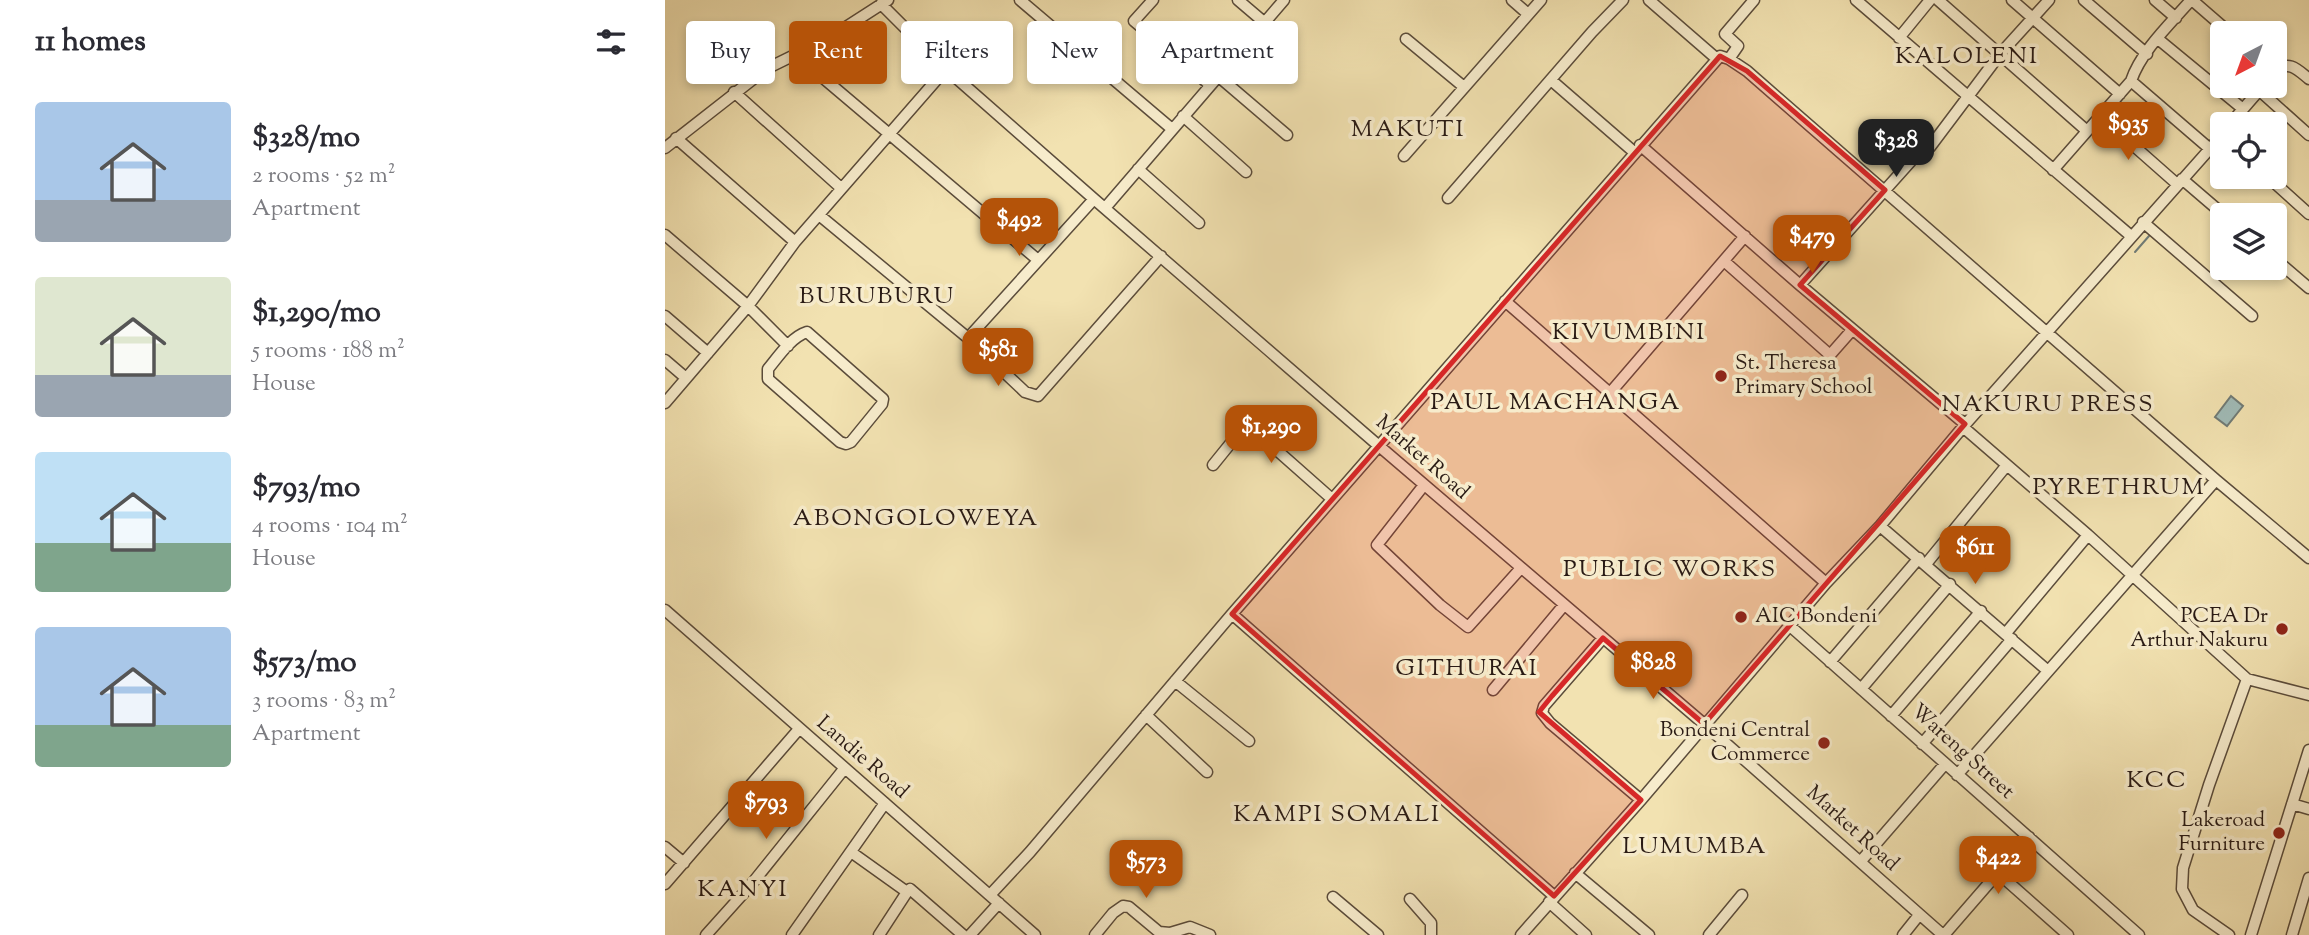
<!DOCTYPE html>
<meta charset="utf-8">
<style>
:root{--surface:#fff;--page:#f7f7f7;--text:#2b2b33;--muted:#7c7c81;--accent:#b45309}
body{margin:0;font-family:"Sorts Mill Goudy",serif;background:var(--page);color:var(--text);height:100vh;display:flex;flex-direction:column;font-size:26px;white-space:nowrap}
*{box-sizing:border-box;margin:0}
p{font-size:23px;color:var(--muted)}
.icon{flex:none;width:38px;height:38px;fill:none;stroke:currentColor;stroke-width:2;stroke-linecap:round;stroke-linejoin:round}
.map{position:relative;flex:1;overflow:hidden}
.details{display:flex;flex-direction:column;background:var(--surface);width:665px}
.details>*{flex:none}
.top-card{position:absolute;left:21px;top:21px;width:665px;height:63px;display:flex;gap:14px}
.needle{width:46px;rotate:221deg}
.fabs{position:absolute;left:1545px;top:21px;display:grid;gap:14px}
.fabs a{display:grid;place-items:center;width:77px;height:77px;border-radius:7px;background:var(--surface);box-shadow:0 4px 10px #0003;font-size:35px}
.price{position:absolute;translate:-50% -60px;padding:0 16px;border-radius:14px;background:var(--accent);color:#fff;font-size:23px;line-height:46px;filter:drop-shadow(0 2px 4px #0008)}
.price::after{content:'';position:absolute;left:50%;top:42px;width:21px;height:16px;margin-left:-10px;background:inherit;clip-path:polygon(0 0,100% 0,50% 100%)}
.price.selected{background:#222;color:#fff}
ul{padding:0;list-style:none}
li{display:flex;align-items:center;gap:21px;height:175px;padding:0 35px}
li span{display:grid;place-items:center;flex:none;width:196px;height:140px;border-radius:7px;color:#555}
li>.icon{margin-inline-start:auto}
span .icon{width:84px;height:84px;fill:#fffc;stroke-width:1}
li b{font-size:30px}
h2{display:flex;justify-content:space-between;align-items:center;height:84px;padding:0 35px;font-size:30px}
.tag{padding:0 24px;border-radius:7px;background:var(--surface);box-shadow:0 4px 10px #0003;font-size:24px;line-height:63px}
.tag.selected{background:var(--accent);color:#fff}
main{display:flex;flex:1;min-height:0}
.map>svg:first-child{display:block}
.water{fill:#a0bbb7;stroke:#707b76;stroke-width:2}
.lines{fill:none;stroke-linecap:round;stroke-linejoin:round}
.stream{stroke:#707b76;stroke-width:2}
.minor-casing{stroke:#5b4c3b;stroke-width:13}
.minor{stroke:#f7eccc;stroke-width:10}
.marked{fill:#d62828;fill-opacity:0.2;stroke:#d62828;stroke-width:5;stroke-linejoin:round}
.poi-dot{fill:#8f2418;stroke:#f7eccc;stroke-width:2.5}
.labels{text-anchor:middle;dominant-baseline:central;stroke-width:7;stroke-linejoin:round;paint-order:stroke}
.poi-label{font-size:21px;fill:#291a14;stroke:#f7eccc;text-anchor:end}
.street-label{font-size:21px;fill:#291a14;stroke:#f7eccc}
.quarter-label{font-size:24px;letter-spacing:2px;fill:#291a14;stroke:#f7eccc}
</style>
<main>
<section class="details">
<h2>11 homes<svg class="icon" aria-label="filters" viewBox="0 0 24 24"><path d="M4 7h16M4 17h16"/><circle cx="9" cy="7" r="2"/><circle cx="15" cy="17" r="2"/></svg></h2>
<ul>
<li><span style="background:linear-gradient(#a9c7e8 70%,#9aa5b1 0)"><svg class="icon" aria-label="home" viewBox="0 0 24 24"><path d="M3 11l9-7 9 7M6 9v11h12V9"/></svg></span><div><b>$328/mo</b><p>2 rooms · 52 m²</p><p>Apartment</p></div></li>
<li><span style="background:linear-gradient(#dfe7d0 70%,#9aa5b1 0)"><svg class="icon" aria-label="home" viewBox="0 0 24 24"><path d="M3 11l9-7 9 7M6 9v11h12V9"/></svg></span><div><b>$1,290/mo</b><p>5 rooms · 188 m²</p><p>House</p></div></li>
<li><span style="background:linear-gradient(#bfe0f5 65%,#7fa58c 0)"><svg class="icon" aria-label="home" viewBox="0 0 24 24"><path d="M3 11l9-7 9 7M6 9v11h12V9"/></svg></span><div><b>$793/mo</b><p>4 rooms · 104 m²</p><p>House</p></div></li>
<li><span style="background:linear-gradient(#a9c7e8 70%,#7fa58c 0)"><svg class="icon" aria-label="home" viewBox="0 0 24 24"><path d="M3 11l9-7 9 7M6 9v11h12V9"/></svg></span><div><b>$573/mo</b><p>3 rooms · 83 m²</p><p>Apartment</p></div></li>
</ul>
</section>
<div class="map">
<svg width="1644" height="935" viewBox="0 0 1644 935">
<rect width="100%" height="100%" fill="#f2e2b1"/>
<filter id="stains"><feTurbulence type="fractalNoise" baseFrequency=".00286" numOctaves="4"/><feColorMatrix values="0 0 0 0 .2 0 0 0 0 .09 0 0 0 0 .02 0 0 0 .5 -.17"/></filter>
<radialGradient id="worn" r=".72"><stop offset=".6" stop-color="#630" stop-opacity="0"/><stop offset="1" stop-color="#630" stop-opacity=".3"/></radialGradient>
<path class="water" d="M1566,396L1578,406L1562,426L1550,417Z"/>
<g class="lines">
<path class="stream" d="M1470,252L1484,236"/>
<g class="minor-casing">
<path id="minor" d="M355,0L507,129
M488,0L469,21L545,85
M573,0L600,23
M847,0L863,14
M984,0L1052,59
M1191,0L1466,236
M1273,0L1422,131
M1347,0L1455,94
M1419,0L1482,54
M1490,0L1511,18
M1527,0L1565,33
M216,4L281,69L429,199L714,446L1039,724L1278,935
M1234,38L1265,0
M741,39L799,87
M1493,39L1578,109
M131,55L373,260
M1064,59L1073,46L1060,34L1089,0
M1610,71C1624,60 1632,69 1644,79
M553,76L622,135
M886,80L969,152
M1466,81C1476,51 1505,24 1526,0
M1595,91L1644,135
M69,92L176,188
M518,116L581,172
M1435,116L1512,184
M1565,124L1598,86
M11,138L130,242
M975,145L1135,285L1300,424
M0,148L101,69L164,38L223,0
M739,156L876,0
M473,169L534,223
M1388,170L1466,81L1545,149
M1603,177L1644,214
M1517,179L1559,215
M783,198L927,32L958,0
M440,208L619,0
M154,215L303,338L360,392L373,396L496,256
M1478,222L1587,316
M0,235L83,306L123,346
M1610,259L1644,288
M1059,261L1165,355L1187,330
M1135,285L1247,160L1265,147L1335,54L1384,0
M840,301L1161,583
M0,316L43,353
M142,332L218,399L217,404L186,442L181,444L175,442L103,379V369C113,357 126,337 142,332Z
M303,338L429,199
M0,360L21,378
M945,393L1080,236
M0,403L83,306L130,242L281,69
M1298,427L1423,535L1582,679L1644,695
M548,465L578,428L582,426L588,429L667,499
M759,485L712,545L775,605L803,627L856,568
M1215,526L1383,671
M1261,564L1342,465
M0,610L370,935
M567,614L889,896
M1125,626L1474,935
M1341,633L1423,535
M938,638L879,706L877,713L885,723L976,800
M1165,662L1254,558
M510,681L584,741
M1196,689L1285,584
M828,690L899,605
M481,715L542,772
M1226,716L1316,611
M1257,744L1347,639
M1292,775L1551,480
M1627,804L1644,809
M0,847L19,863
M186,852L242,892L214,935
M1196,861L1280,764
M910,873L984,935
M1333,873L1403,935
M0,884L134,729
M242,892L245,889L298,935
M325,895L365,852L567,614L1055,56L1064,59L1082,71L1551,480L1644,558
M668,897L713,935
M745,899L766,923V935
M884,902L921,935
M41,935L85,886L179,769
M127,935L220,803
M305,935L334,903
M430,935L448,913L458,906L464,907L494,932L505,933L525,927L545,935
M856,935L976,800L1161,583L1215,526L1298,427L1558,134
M1044,935L1077,895
M1238,935L1254,915
M1279,935L1364,837
M1564,935L1528,910L1517,889L1518,868L1544,785L1582,679
M1586,935L1644,750
M1627,935L1644,878"/>
</g>
<use href="#minor" class="minor"/>
</g>
<path class="marked" d="M1055,56L1082,71L1220,190L1135,285L1300,424L1039,724L938,638L887,696L874,712L976,800L889,896L567,614Z"/>
<g class="poi-dot">
<circle cx="1056" cy="376" r="7"/>
<circle cx="1076" cy="617" r="7"/>
<circle cx="1617" cy="629" r="7"/>
<circle cx="1159" cy="743" r="7"/>
<circle cx="1614" cy="833" r="7"/>
</g>
<g class="labels">
<g class="poi-label">
<text x="1070" y="364" text-anchor="start">St. Theresa<tspan x="1070" dy="24">Primary School</tspan></text>
<text x="1090" y="617" text-anchor="start">AIC Bondeni</text>
<text x="1603" y="617">PCEA Dr<tspan x="1603" dy="24">Arthur Nakuru</tspan></text>
<text x="1145" y="731">Bondeni Central<tspan x="1145" dy="24">Commerce</tspan></text>
<text x="1600" y="821">Lakeroad<tspan x="1600" dy="24">Furniture</tspan></text>
</g>
<g class="street-label">
<text transform="translate(757 458) rotate(41)">Market Road</text>
<text transform="translate(1297 752) rotate(42)">Wareng Street</text>
<text transform="translate(197 758) rotate(41)">Landie Road</text>
<text transform="translate(1187 829) rotate(42)">Market Road</text>
</g>
<g class="quarter-label">
<text x="1302" y="57">KALOLENI</text>
<text x="743" y="130">MAKUTI</text>
<text x="212" y="297">BURUBURU</text>
<text x="964" y="333">KIVUMBINI</text>
<text x="891" y="403">PAUL MACHANGA</text>
<text x="1383" y="405">NAKURU PRESS</text>
<text x="1454" y="488">PYRETHRUM</text>
<text x="251" y="519">ABONGOLOWEYA</text>
<text x="1005" y="570">PUBLIC WORKS</text>
<text x="802" y="669">GITHURAI</text>
<text x="1492" y="781">KCC</text>
<text x="672" y="815">KAMPI SOMALI</text>
<text x="1030" y="847">LUMUMBA</text>
<text x="78" y="890">KANYI</text>
</g>
</g>
<rect width="100%" height="100%" filter="url(#stains)"/>
<rect width="100%" height="100%" fill="url(#worn)"/>
</svg>
<div class="fabs">
<a><svg class="needle" viewBox="-14 -14 28 28"><path d="M0-13l5 13h-10z" fill="#e53935"/><path d="M0 13l5-13h-10z" fill="#7c7c81"/></svg></a>
<a><svg class="icon" aria-label="locate" viewBox="0 0 24 24"><circle cx="12" cy="12" r="6"/><path d="M12 2v4M12 18v4M2 12h4M18 12h4"/></svg></a>
<a><svg class="icon" aria-label="layers" viewBox="0 0 24 24"><path d="M12 4l9 5-9 5-9-5zM3 14l9 5 9-5"/></svg></a>
</div>
<b class="price" style="left:1463px;top:162px">$935</b>
<b class="price selected" style="left:1231px;top:179px">$328</b>
<b class="price" style="left:354px;top:258px">$492</b>
<b class="price" style="left:1147px;top:275px">$479</b>
<b class="price" style="left:333px;top:388px">$581</b>
<b class="price" style="left:606px;top:465px">$1,290</b>
<b class="price" style="left:1310px;top:586px">$611</b>
<b class="price" style="left:988px;top:701px">$828</b>
<b class="price" style="left:101px;top:841px">$793</b>
<b class="price" style="left:1333px;top:896px">$422</b>
<b class="price" style="left:481px;top:900px">$573</b>
<div class="top-card">
<a class="tag">Buy</a>
<a class="tag selected">Rent</a>
<a class="tag">Filters</a>
<a class="tag">New</a>
<a class="tag">Apartment</a>
</div>
</div>
</main>
